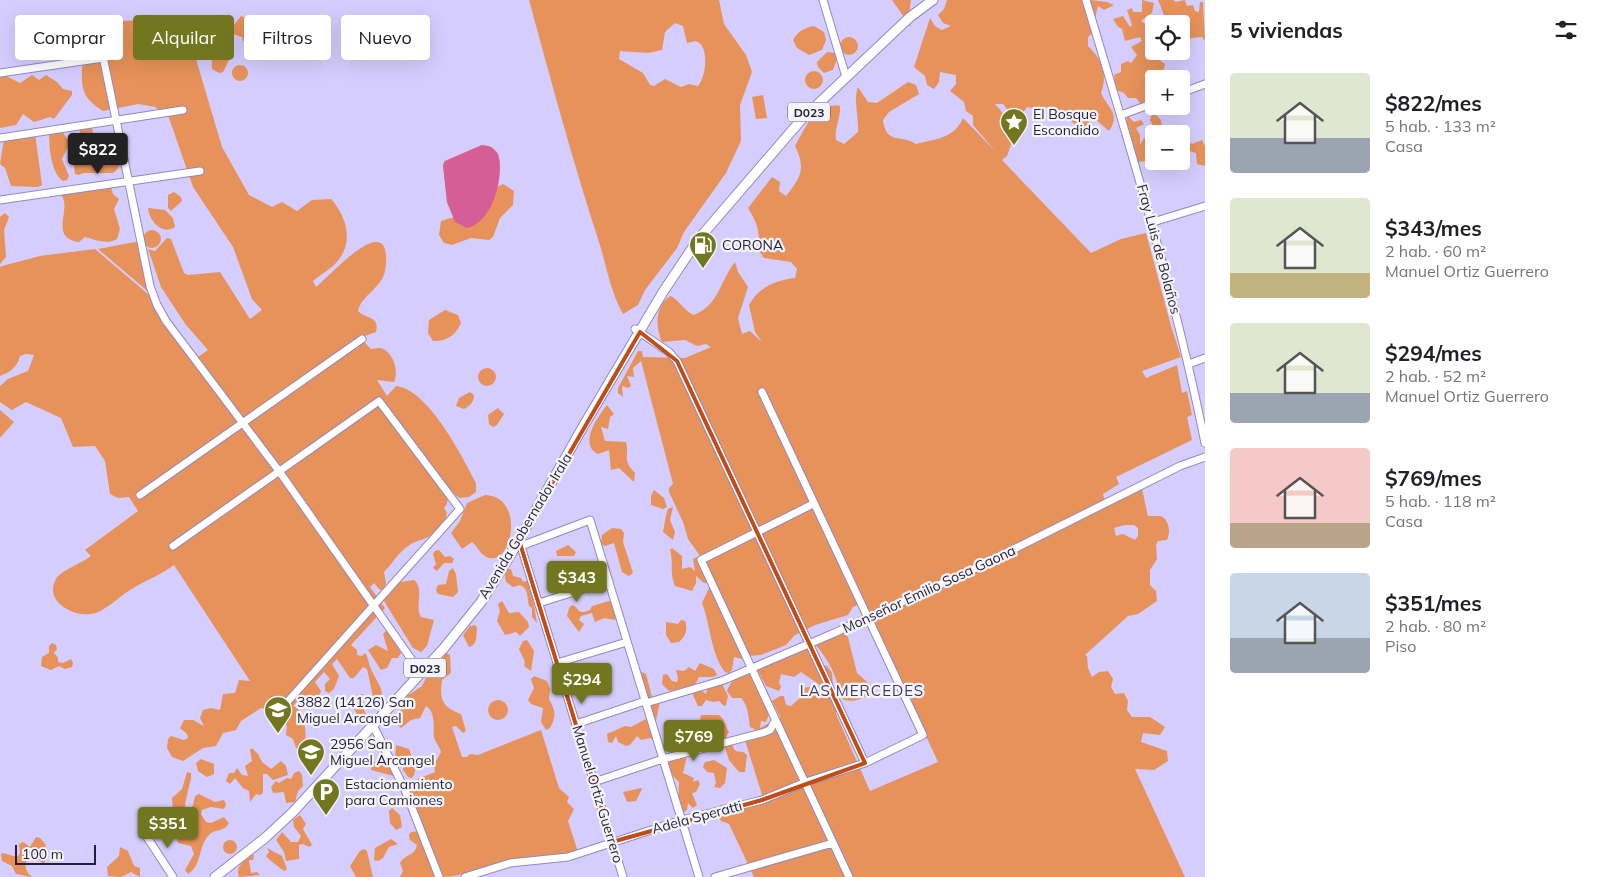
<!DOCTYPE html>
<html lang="es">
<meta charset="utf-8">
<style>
:root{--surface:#fff;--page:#f6f6f6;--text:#202124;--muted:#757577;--accent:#71761f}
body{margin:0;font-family:Mulish,sans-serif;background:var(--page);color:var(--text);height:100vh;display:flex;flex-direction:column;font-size:19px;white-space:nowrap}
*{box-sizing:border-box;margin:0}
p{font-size:16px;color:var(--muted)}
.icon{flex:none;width:28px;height:28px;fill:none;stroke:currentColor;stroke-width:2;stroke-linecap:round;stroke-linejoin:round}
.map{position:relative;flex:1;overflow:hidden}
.drawer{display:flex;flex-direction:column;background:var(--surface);width:400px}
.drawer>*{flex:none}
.hud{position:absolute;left:15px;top:15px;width:475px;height:45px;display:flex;gap:10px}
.fabs{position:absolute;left:1145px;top:15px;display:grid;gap:10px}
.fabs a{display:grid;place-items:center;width:45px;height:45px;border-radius:5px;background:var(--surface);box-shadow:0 5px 20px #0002;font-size:25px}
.scale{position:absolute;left:15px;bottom:12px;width:81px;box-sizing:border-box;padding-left:5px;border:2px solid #231f35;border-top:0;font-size:14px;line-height:18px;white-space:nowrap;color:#231f35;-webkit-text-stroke:4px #f5f4fa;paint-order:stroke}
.price{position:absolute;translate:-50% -42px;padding:0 11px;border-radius:5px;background:var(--accent);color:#fff;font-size:16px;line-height:32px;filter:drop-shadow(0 1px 2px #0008)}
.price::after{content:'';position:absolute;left:50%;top:30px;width:15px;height:11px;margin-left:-8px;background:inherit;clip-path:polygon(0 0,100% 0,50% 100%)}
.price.active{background:#222;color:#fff}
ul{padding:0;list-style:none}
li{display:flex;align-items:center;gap:15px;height:125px;padding:0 25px}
li span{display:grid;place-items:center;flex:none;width:140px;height:100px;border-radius:5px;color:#555}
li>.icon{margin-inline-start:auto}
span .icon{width:60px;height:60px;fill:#fffc;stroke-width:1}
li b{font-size:21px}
h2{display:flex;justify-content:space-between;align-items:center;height:60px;padding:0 25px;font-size:21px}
.chip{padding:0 18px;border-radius:5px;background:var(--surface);box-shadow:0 5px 20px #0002;font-size:18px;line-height:45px}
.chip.active{background:var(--accent);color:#fff}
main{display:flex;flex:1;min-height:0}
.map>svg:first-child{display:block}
.green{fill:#e7925a;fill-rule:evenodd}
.water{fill:#d65e97}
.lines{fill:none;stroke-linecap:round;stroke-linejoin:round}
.minor-casing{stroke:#9388c0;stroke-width:9}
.major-casing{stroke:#9388c0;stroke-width:11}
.minor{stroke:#fff;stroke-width:7}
.major{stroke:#fff;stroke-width:9}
.marked{fill:none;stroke:#c14d14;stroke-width:4;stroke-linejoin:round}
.labels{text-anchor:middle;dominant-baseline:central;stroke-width:4.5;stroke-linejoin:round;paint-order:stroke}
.shield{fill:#f5f4fa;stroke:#625f70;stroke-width:1}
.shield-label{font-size:12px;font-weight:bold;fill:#231f35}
.poi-label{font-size:14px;fill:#231f35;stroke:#f5f4fa;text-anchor:start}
.street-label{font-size:14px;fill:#231f35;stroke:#f5f4fa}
.neighbourhood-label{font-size:15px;letter-spacing:1px;fill:#433768;stroke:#f5f4fa}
</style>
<main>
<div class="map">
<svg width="1205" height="877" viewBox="0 0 1205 877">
<rect width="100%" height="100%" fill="#d5cdfd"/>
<path class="green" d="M529,0H719L724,24L746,55L752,72L740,105L741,141L726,173L684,232L677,248L645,290L638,305L623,314C610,291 607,267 599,242C573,162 551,81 529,0ZM675,23L683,26L687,43L696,41C710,46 706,77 698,86L689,84L681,87L665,79L654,86L650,85L643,73L619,59L620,51L648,53L662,50L665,32Z
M892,0H911L909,15L911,27Z
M947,0H1086L1087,3L1091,0L1107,2L1114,5L1104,10L1098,6L1094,22L1095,31L1088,37V46C1102,59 1108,74 1101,93C1108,108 1121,114 1109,131L1095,119L1087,117L1090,126L1080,127C1068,121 1058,107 1043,107C1036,107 1034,109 1027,107L1022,114L1014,118L1003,104H995C1005,114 1007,123 1016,131L1007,156L1002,160L1091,253L1121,239L1146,233L1171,326L1181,357L1142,371L1146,378L1177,365L1182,393L1187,391L1192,415L1187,417L1192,440L1116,477L1119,484L1103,494L1106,505L1137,489H1142L1148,516H1161C1169,520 1171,532 1167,540L1158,541L1156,545L1157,559L1150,570V585L1156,591L1157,601L1138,614L1128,616L1085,655L1087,656L1088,668L1092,677L1099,672L1108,671L1113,679L1111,687L1115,694L1124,693L1128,701L1127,710L1132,717H1150L1165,727L1160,735L1143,733L1141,742L1167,751L1168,761L1154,770L1135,769L1185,877H754L729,824L721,821L716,813L720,805L742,803L762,795L744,737L756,730L750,727C748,716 749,707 741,698H732L727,691C731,680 739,672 751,674L769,714L766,722L761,721L760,728L780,717L772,701L780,696H784L786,705L791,706L801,697L802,688C818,684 837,696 836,714L870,791L938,762L864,602L853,607L848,615L815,625L795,635L786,645L761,655L750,656L743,643L742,659L734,657L732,670L729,673L725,672C710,652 711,626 702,603L709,588L713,587L709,583H704L696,576V583L692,591L675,586C669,570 674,565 670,550L672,548L682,556V569L690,567L695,571L693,559L700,556L688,539L683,522L669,492V488L673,484L641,361L633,368L634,377L627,376L631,386L628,388L622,386L623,397L618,393V388L638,351H642L643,357L685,358L711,347L706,344L697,346L685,340L662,342C655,327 655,304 671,296C680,301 685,312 694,315C720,304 719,282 735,262L738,272L748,287L738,318L742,334L750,331L762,342L755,332L749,305C759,287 776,280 795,278L797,269L791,262L764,258L759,251C760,233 758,224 748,208L772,177L780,182L779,191L786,196C801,177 806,169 795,146C805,128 816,102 840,106C841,118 834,128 836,140L844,144L858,132C859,117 853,100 858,87L868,102L877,103L908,82L916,85L919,94L889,112L883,120C886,145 901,134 916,144C935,139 954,139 963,118L995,151L973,125V116L966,111L964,102L950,91L956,84V75L940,72L939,82L934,89L927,85L925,76L914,67L930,18L935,26L942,30L951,26L943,23L938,15L944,9ZM1125,525H1134L1138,528V536L1135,540L1123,534L1116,536L1114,528Z
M1142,0L1154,3L1152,13L1141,21L1152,28L1154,25V56L1165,64L1164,69L1150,76L1147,81L1149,86H1154V97L1148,96L1149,100L1141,104L1136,98H1128L1124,93L1116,90L1114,75L1121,72V64L1128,61L1131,63L1137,55L1131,47L1142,41L1140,37L1125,41L1122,29L1118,27L1113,19L1123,16L1130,27L1132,25L1127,10L1132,8L1133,12H1142Z
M1158,0H1173L1176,2L1185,0L1187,6L1193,5L1195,11L1199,12L1200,2H1203L1205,41L1202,37L1191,38L1187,47L1181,49V24H1161L1166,20Z
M241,16L250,19L259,33L256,41L252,44L243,41L242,37L233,34L234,25Z
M107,20C144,24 166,9 191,42L222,147L249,195L272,207L282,202L297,211L312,200L331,199C347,217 355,244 335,264C329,270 320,275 313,281L316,287C326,280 389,208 386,262C386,267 385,273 383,277C377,290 361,297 358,311C366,319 380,316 376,332L351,341L357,349L363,341L371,349C375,349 380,347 383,349C394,354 399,372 394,382L377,380L387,396L396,386C428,389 462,456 476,483V492L469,497L460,498L449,491L447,504L444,508L447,513C443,540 424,535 408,546C399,552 392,564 384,572L386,583L384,589L380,590L374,583L370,587L385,608L351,645L357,650V655L362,656L365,653C369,658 368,663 371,669C376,681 388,693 379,707L375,706L367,669L363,667L354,678H350L337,659L332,664L339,676L334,689L329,693L325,691V684L330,679L324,672L315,682L321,691L317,702L312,704L308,696L303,695L293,706C305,709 310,742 301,751L296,748L293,739L286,735L287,726L283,716L277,722L270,710L261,708L241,721L236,730L223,733L216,746L203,748L183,761L172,757L167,748L168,739L171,736L184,740L188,738L187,734L180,728L184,720H193L204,726L200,718L203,710L211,708L220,710L223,694L235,693L239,680L250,681L174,565C161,575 144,581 130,590C118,597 105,612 91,614C74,617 43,601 56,579C60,571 82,563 91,556L85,550L138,511L129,497L118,498L110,494L105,461L95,446L73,447L61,418L26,402L12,410L0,402V386L8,379L28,371L34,355L26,354L20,356C17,368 10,372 0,376V267L2,266L40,256L95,249L155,300L195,359L208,350L186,325L161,287L148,249L155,251L167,238L171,239L184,273L188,275L220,272L250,319L262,310L252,299L233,247L193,187L169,118L155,107L138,104L103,111C83,98 81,90 82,66L96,55L97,37Z
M213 30a7 7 0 1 1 14 0a7 7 0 1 1-14 0Z
M814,26L824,32L826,40L822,50L809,55L797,48L793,40C798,31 804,28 814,26Z
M840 46a9 9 0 1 1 18 0a9 9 0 1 1-18 0Z
M221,41L228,48L226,56L229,60L223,72L219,73L212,69C211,62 213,53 214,46Z
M827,52L835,53L838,57L833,70L824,73L818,67L817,62Z
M232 73a8 8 0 1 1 16 0a8 8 0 1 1-16 0Z
M805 80a9 9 0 1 1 18 0a9 9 0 1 1-18 0Z
M0,73L20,83L32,75L39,80L46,75L57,82L63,89L72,91V95L54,119L50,117L34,122L23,114L16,125L0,128Z
M763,95L767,118L756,119L752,97Z
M1155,114L1161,120L1163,134H1154L1151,149L1147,148L1145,161L1138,162L1133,154C1134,146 1129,128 1126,120L1128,116L1134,122L1141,120L1144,124L1136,128L1140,135V145L1144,138L1152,135L1151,131L1154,128L1150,120L1151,116Z
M91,123L96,149L100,151L113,146L122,150C124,157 120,169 113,173H83L79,175L75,174L72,151L83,149C85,140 78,135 80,127Z
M49,130L62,131L70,143L62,159L69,176L67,180L63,181C50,172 49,144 49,130Z
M35,133L42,185L38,187L11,186L5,168L0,164L4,139Z
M1202,140L1205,146V166L1197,164L1196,153L1186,150L1184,146L1188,141L1192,144Z
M482,145C507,146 499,172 497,187L503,184L514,191L513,205L500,218L493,237L489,240L471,238L452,245L444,243L439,235L441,221L454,217L447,202L443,165L445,161Z
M111,187L113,194L119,199L114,209L120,229L117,239C107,245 96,240 85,237L79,242C52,238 67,215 64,202C64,199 62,197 61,194Z
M174,192L181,197L182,201L171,211L168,208V195Z
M148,208L165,210L173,218L175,227C163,236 149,221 148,208Z
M5,213L9,217L4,230L6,257L0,264V217Z
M143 239a9 9 0 1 1 18 0a9 9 0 1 1-18 0Z
M135,242L140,244L151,294L98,249Z
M445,310L458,315L461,323C456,335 446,342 433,341L428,333L429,320Z
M478 377a9 9 0 1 1 18 0a9 9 0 1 1-18 0Z
M470,392L474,395C474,402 470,406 464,409L456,406L459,398Z
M607,405L614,414L610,417L608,429L601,427L605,441L626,442C630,456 621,459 635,473L634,482L619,468L611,470L609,450L598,454C577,444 600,414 607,405Z
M498,408L504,414L497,425L493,427L489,424L488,415Z
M0,410L14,422L0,438Z
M654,490L664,498L667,507L663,509L651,505V496Z
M485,495C525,496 513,564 489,558C481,556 478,547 472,542L462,549L451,533L460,521L467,503Z
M673,507L670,520L675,532L673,540L663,532C665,524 665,516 668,509Z
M612,528L621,529L624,533L623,542L633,573L629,576L622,572L614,543L605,546L601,544L602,535Z
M568,545L576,552L574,556H557L556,551Z
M439,550L445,557L450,556L454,559L452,563H444L437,571L433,568L436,564L433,554L435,551Z
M453,568L456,574L458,592L453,597L438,594L436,590L438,585L446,584L449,571Z
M507,569H511L513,576L521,578L523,582L530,580L537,623L532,617V608L529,606C527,598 529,589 520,585L513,587L506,582L504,572Z
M414,580C425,589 414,607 421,617L434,620L427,646L421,652L413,648L384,601L388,593L400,582Z
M502,601L509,613L519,612L528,622L529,627L520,636L516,632L505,635L497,621L500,611L498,604Z
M609,601L612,603L617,616L615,620L604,618L595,622L592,613L581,616L579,620L584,624L579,632L567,616L569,608L572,605C580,607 576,616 590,610L592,606Z
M681,620L685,621C688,629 686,636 679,642L671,643L666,635V622L678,624Z
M470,626L475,625L477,628C476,635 478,645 469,647L463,635Z
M388,629L401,653L398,658H392L387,668L381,670L368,650L376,645L388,651L383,634Z
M837,629L848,637L857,673L874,688C869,699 847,706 839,696C838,676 828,659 815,644Z
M527,640L534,651L531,671L524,666L525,662L519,649L523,641Z
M52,643L56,645L57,649L54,653L58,658V662L63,663L71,659L73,663L72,667L65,669L59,666L51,670L41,666L42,657L49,653V646Z
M809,645L813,654L817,655L818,665L827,666L832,673L833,687L824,688L801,672L794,677L781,674L779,683L781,687L779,691L766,686L757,669C770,656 793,651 809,645Z
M446,653L450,655L451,673L442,680C439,701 443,707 461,714L466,731L463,733L456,726L452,727L462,757H467L470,754L478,755L541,730L559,788L569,797L567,802L574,809L568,821L578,852L565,855L505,861C486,866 463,877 442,877L405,784L435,772L434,765L441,752C440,747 435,742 434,737C433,727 436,712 426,706L420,718L411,720L401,728L395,722L407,696L422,686L430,670Z
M700,663L714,669L717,675L713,677H699L695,685L706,694L707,690L705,683L720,680L728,696L726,705L724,706L719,701L713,702L706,700L702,706H698L692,693V686L669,691L662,684L663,675L667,674L672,681L677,682L678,678L676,670L684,671L689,667L695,671Z
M642,672L646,674L652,697L660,702L656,721H654L639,675Z
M534,676L547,681L550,689L549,699C555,711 557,715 550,728L546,730L541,722L543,708L531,704L528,700L534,688L531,679Z
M361,694H363L362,706L366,714L363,723L352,706L357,696Z
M488 710a10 10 0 1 1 20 0a10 10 0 1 1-20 0Z
M701,715H719C725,719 725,726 729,732L726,737L732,741C734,758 740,747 747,755L745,772H739L729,760L722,738L709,734L707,725L700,720Z
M646,719L655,741L650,738L641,740L637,736L630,745L626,746L618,742L616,736L612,743L608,742L607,734L625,726L631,727Z
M691,735L699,739L700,744L683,753L687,756L683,773L694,778L693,782L698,780L700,784L696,792L692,793L697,805L693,808L688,803L687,810L683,813L678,806L679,782L670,773L668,764L678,749L679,742L687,741Z
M396,745L409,749C412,758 419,770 412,778L408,777L403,770L404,759L400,765L395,760Z
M252,748L258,754L262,762L271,769L281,761L286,766L288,775L273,780L267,774H263V793L260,795L256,794L250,802L249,791L243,788L235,778L230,784L226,781L229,773H234L237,768L242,775L248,776L245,766L252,761L250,750Z
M201,759L214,764V774L207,777L198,771L196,763Z
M384,759L396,774L394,776L371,770V761L375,762L379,766Z
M714,760L727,768L725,783L720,788L714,787L716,783L714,773L707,772L703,767L705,762Z
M299,771L302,775L303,786L298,791L295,802L286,803L284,792L273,793L271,787L276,781L279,783L287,778L291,779L294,773Z
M187,772L191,773V778L185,804L187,817L191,825L195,822L191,814L195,796L199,794L215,802L224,800L226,805L224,809L211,807L202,810L201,814L206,822L211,823L224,817L229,823C224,833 215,828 209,835C198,846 202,866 188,874L185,870L194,854L191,846L178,843L176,834L164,831L163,826L173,812L172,798L182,789Z
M641,788L642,789L636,801L627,802L623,792Z
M392,808L400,815L402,827L396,830L390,823L389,811Z
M300,815L306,824L303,829L312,845L309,847L303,844L299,845V859L286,861L284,852L276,840L282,832L291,842H298L301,836L294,827L293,820Z
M420,831L436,877H400L403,871L400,863C405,854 415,856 417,845L410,840L409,835L411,832Z
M36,837L40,838L46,845L43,853L45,862L43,864L31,851C27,862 21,867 32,877L16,874L12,866L2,861L1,854L3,853L17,857L20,853L19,844L23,842L30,847Z
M391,839L398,844L389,847L383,858L378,861L374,860L375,848Z
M223 847a7 7 0 1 1 14 0a7 7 0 1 1-14 0Z
M120,847L128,851L134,866L140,868V877L131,872L121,877L108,876L107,867L119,856Z
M267,848L282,856L287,869L285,871C282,870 268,859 266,856L269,852Z
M364,849L367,851L373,877H356L350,866L360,851Z
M252,855H254L253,860H249L251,873L257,872L260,875L239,877C235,865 244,862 252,855Z"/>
<path class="water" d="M482,145L491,147L498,154C505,177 492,223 467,228L455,222L447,202L443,165L445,161Z"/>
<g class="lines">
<g class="minor-casing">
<path id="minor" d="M823,0L846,77
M1086,0C1130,147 1175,293 1205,443
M97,27L150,286L157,305L166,321L279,471L421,673
M0,73L103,58
M1181,93L1205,84
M1121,115L1154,103
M0,138L183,110
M0,200L200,171
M1153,222L1205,206
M635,329L669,352L677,361L865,763
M1189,364L1205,358
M140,495L362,339
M813,504L701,560L849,877
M520,543L623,877
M173,546L379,401L460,509L281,709
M521,546L590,520L699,877
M539,603L609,581
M557,663L627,642
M646,703L724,680L832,634L976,568L1180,466L1205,457
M372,723L405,790L439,877
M576,724L645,701
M594,782L663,759L765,732L770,730L775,721
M145,834L173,877
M465,877L510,863L568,857L682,820L762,800L806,782L865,763L923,735L762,392
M715,877L833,843"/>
</g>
<g class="major-casing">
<path id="major" d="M696,242L801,120L910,17L933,0
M215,877L265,838L293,812L444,648L481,602L508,559L584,425L663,292L699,238"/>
</g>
<use href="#minor" class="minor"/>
<use href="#major" class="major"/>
</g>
<path class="marked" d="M640,332L677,361L865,763L762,800L612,842L519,540Z"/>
<defs>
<g id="sight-pin" transform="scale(1.4375)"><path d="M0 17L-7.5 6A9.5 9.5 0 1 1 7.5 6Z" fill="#71761f" stroke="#f5f4fa"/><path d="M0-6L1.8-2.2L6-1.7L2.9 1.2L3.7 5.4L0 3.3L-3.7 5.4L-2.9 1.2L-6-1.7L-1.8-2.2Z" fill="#fff"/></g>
<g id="fuel-pin" transform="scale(1.4375)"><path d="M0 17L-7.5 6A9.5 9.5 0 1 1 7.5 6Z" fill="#71761f" stroke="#f5f4fa"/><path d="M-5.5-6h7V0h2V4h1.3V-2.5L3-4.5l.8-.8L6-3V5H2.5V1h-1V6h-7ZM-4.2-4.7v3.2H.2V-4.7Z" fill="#fff"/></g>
<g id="school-pin" transform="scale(1.4375)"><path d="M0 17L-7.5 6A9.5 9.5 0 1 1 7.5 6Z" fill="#71761f" stroke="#f5f4fa"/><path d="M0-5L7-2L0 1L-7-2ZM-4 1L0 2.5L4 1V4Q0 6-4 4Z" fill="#fff"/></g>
<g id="parking-pin" transform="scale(1.4375)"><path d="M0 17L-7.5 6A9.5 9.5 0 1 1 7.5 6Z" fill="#71761f" stroke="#f5f4fa"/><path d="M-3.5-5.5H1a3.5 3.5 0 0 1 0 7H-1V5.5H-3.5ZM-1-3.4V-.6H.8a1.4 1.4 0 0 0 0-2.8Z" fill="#fff"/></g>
</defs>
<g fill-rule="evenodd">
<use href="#sight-pin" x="1014" y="122"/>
<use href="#fuel-pin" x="703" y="245"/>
<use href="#school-pin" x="278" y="710"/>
<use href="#school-pin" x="311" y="752"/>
<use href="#parking-pin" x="326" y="792"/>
</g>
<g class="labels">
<g class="shield">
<rect x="788" y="102.5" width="42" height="19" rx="4"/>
<rect x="404" y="658.5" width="42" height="19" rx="4"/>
</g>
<g class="shield-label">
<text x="809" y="112">D023</text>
<text x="425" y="668">D023</text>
</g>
<g class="poi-label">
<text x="1033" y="114">El Bosque<tspan x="1033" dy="16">Escondido</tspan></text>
<text x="722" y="245">CORONA</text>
<text x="297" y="702">3882 (14126) San<tspan x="297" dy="16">Miguel Arcangel</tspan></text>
<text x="330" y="744">2956 San<tspan x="330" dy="16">Miguel Arcangel</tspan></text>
<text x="345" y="784">Estacionamiento<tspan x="345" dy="16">para Camiones</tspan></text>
</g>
<g class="street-label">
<text transform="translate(1159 249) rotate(75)">Fray Luis de Bolaños</text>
<text transform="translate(525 526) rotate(-59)">Avenida Gobernador Irala</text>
<text transform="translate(929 589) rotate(-25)">Monseñor Emilio Sosa Gaona</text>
<text transform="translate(598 794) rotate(73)">Manuel Ortiz Guerrero</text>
<text transform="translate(697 817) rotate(-15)">Adela Speratti</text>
</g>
<g class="neighbourhood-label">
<text x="862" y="690">LAS MERCEDES</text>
</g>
</g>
</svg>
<div class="fabs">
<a><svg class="icon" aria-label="locate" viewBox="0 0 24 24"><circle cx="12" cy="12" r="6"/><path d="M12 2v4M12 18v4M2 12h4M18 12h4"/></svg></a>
<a>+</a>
<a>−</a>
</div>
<div class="scale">100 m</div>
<b class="price active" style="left:98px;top:175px">$822</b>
<b class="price" style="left:577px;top:603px">$343</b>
<b class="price" style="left:582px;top:705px">$294</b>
<b class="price" style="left:694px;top:762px">$769</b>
<b class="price" style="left:168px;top:849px">$351</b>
<div class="hud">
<a class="chip">Comprar</a>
<a class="chip active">Alquilar</a>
<a class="chip">Filtros</a>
<a class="chip">Nuevo</a>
</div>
</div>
<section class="drawer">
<h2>5 viviendas<svg class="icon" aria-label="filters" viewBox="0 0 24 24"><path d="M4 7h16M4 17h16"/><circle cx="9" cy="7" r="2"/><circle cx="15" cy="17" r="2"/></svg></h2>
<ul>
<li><span style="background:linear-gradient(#dfe7d0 65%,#9aa5b1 0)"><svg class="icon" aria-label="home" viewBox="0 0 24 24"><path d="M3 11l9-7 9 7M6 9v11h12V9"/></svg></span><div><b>$822/mes</b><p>5 hab. · 133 m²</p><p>Casa</p></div></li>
<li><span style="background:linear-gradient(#dfe7d0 75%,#c2b280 0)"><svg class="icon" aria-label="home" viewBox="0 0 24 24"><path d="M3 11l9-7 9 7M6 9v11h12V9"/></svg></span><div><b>$343/mes</b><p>2 hab. · 60 m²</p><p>Manuel Ortiz Guerrero</p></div></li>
<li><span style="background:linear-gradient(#dfe7d0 70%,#9aa5b1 0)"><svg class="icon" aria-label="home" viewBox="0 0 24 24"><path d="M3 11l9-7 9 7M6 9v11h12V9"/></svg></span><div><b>$294/mes</b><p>2 hab. · 52 m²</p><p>Manuel Ortiz Guerrero</p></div></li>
<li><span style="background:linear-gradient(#f6c9c9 75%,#b9a48a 0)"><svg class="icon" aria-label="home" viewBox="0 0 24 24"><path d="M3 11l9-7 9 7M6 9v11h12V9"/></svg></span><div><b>$769/mes</b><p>5 hab. · 118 m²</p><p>Casa</p></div></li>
<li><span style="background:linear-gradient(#c9d6e8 65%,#9aa5b1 0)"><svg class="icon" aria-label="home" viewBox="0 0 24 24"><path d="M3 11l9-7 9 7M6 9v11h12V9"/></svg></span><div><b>$351/mes</b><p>2 hab. · 80 m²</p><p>Piso</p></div></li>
</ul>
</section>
</main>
